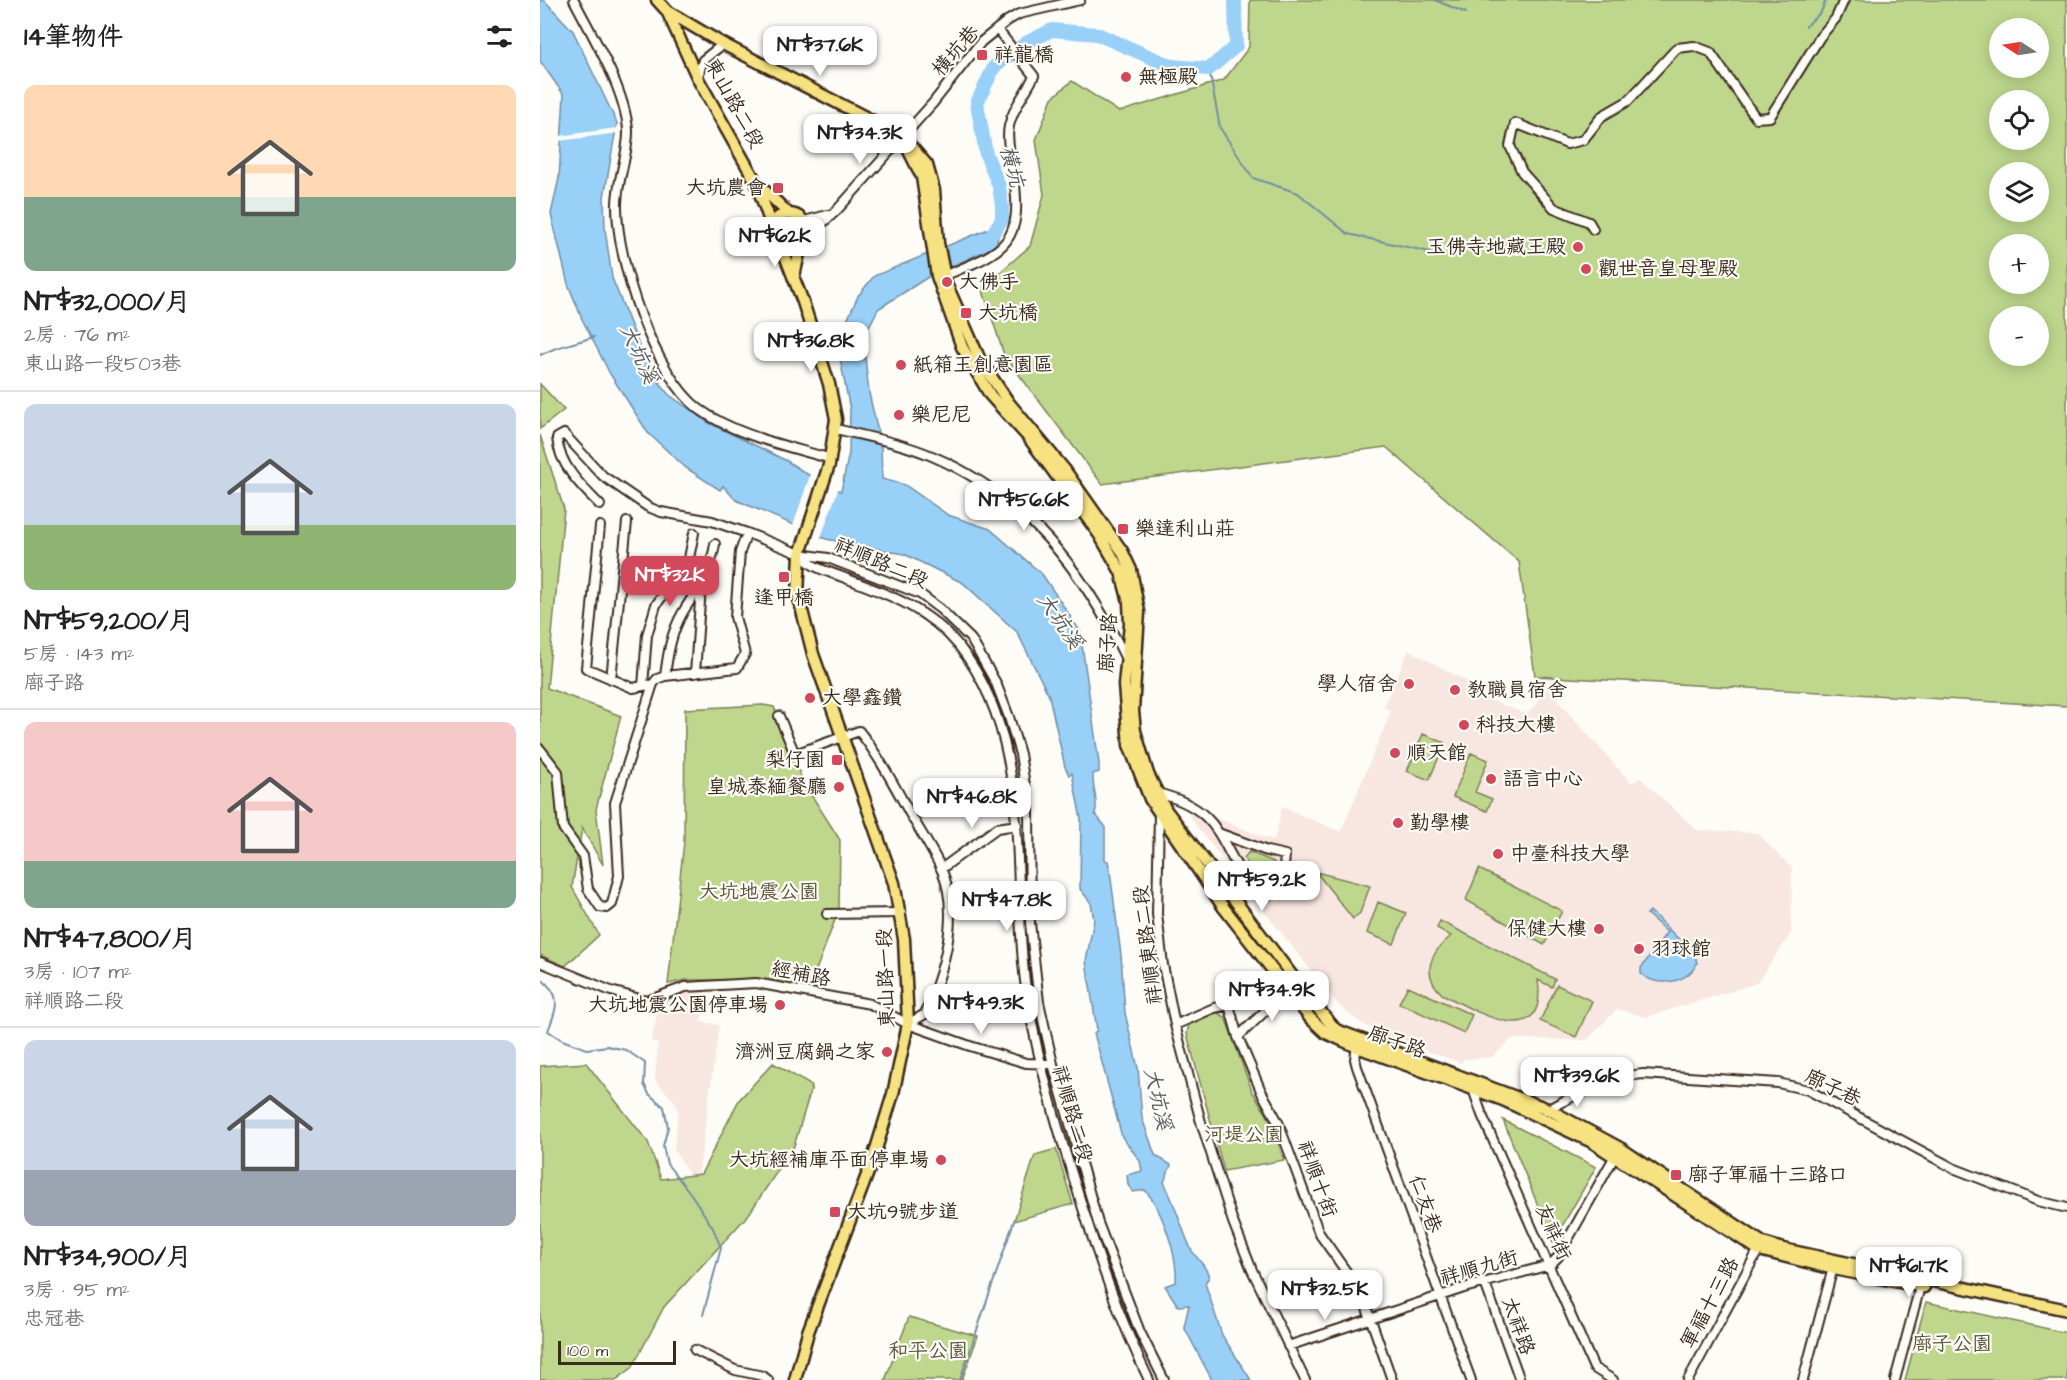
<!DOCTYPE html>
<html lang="zh-TW">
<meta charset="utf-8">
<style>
:root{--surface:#fff;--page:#f6f6f6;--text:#222;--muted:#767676;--line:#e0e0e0;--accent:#d1495b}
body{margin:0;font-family:"Architects Daughter","LXGW WenKai TC",sans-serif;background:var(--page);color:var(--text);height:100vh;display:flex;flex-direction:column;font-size:22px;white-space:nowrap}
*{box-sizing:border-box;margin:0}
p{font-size:20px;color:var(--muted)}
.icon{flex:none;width:33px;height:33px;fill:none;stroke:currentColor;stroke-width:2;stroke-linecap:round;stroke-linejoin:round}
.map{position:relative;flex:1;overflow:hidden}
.drawer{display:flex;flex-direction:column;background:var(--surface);width:540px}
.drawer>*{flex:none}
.needle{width:39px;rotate:282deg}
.tools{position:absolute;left:1449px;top:18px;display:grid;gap:12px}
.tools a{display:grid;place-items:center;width:60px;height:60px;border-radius:50%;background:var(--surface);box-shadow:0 3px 15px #0003;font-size:30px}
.scale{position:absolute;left:18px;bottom:15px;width:118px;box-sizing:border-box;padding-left:6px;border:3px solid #3b2a1e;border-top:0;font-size:16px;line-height:21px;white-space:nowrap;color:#3b2a1e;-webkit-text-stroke:4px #fdfcf7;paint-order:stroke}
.price{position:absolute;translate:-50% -51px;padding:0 14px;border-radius:12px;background:#fff;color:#222;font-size:20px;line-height:39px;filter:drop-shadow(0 2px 3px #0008)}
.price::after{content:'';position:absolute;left:50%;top:36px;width:18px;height:14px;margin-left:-9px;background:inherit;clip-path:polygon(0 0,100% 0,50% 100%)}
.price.active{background:var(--accent);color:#fff}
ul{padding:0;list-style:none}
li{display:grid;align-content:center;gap:12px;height:318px;padding:0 24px}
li+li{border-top:2px solid var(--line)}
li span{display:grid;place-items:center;height:186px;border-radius:12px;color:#555}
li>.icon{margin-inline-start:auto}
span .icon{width:108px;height:108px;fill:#fffc;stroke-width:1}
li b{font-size:26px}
h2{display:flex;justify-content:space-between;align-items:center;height:72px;padding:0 24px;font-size:26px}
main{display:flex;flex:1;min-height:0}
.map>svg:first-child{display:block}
.built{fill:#f8e6e1}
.green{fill:#bed78d;stroke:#7c8056;stroke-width:1.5;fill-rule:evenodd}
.water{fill:#98d0f8;stroke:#738ea1;stroke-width:1.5}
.pier{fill:#fdfcf7}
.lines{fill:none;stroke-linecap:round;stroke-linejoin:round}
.stream{stroke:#738ea1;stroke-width:2}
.river{stroke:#98d0f8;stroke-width:14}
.minor-casing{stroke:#3b2a1e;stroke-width:12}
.major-casing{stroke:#3b2a1e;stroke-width:15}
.minor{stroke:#fdfcf7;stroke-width:8}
.major{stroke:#f6e281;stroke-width:10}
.poi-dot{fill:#d1495b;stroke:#fdfcf7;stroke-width:2}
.labels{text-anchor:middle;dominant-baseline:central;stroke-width:4.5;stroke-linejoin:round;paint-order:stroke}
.street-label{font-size:20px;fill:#3b2a1e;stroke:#fdfcf7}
.poi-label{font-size:20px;fill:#3b2a1e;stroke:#fdfcf7;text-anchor:start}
.park-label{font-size:20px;fill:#5c553a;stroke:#fdfcf7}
.water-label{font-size:21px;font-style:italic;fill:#575c5f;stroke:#fdfcf7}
</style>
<main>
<section class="drawer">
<h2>14筆物件<svg class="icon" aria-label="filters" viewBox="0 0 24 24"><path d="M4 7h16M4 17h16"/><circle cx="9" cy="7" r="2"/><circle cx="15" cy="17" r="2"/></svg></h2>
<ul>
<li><span style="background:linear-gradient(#ffd9b3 60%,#7fa58c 0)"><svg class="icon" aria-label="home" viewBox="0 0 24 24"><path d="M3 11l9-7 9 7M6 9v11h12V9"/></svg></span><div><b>NT$32,000/月</b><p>2房 · 76 m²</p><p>東山路一段503巷</p></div></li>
<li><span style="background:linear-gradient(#c9d6e8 65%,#8fb573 0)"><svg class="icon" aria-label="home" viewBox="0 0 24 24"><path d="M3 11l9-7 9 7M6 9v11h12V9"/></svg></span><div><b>NT$59,200/月</b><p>5房 · 143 m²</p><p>廍子路</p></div></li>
<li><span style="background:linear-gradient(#f6c9c9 75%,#7fa58c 0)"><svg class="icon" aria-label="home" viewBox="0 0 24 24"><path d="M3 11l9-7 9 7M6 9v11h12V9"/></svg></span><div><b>NT$47,800/月</b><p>3房 · 107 m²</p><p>祥順路二段</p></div></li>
<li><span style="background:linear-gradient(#c9d6e8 70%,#9aa5b1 0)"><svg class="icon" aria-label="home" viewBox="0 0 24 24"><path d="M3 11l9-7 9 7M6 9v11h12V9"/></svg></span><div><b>NT$34,900/月</b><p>3房 · 95 m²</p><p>忠冠巷</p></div></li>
</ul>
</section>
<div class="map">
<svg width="1527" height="1380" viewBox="0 0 1527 1380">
<rect width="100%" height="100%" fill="#fdfcf7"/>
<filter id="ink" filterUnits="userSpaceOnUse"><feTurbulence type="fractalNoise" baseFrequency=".0167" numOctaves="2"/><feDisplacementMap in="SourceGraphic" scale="12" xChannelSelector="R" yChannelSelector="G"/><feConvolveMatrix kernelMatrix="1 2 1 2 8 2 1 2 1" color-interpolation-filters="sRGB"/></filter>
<g filter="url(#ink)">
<path class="built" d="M869,650L928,682L931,692L986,714L996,705L1003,684L1091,783L1100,778L1157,830L1217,833L1252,868L1251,933L1217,983L1106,1017L1077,1009L1047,1040L972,1039L952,1057L924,1059L921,1063L851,1038L824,1025L801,1008L658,828L643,805L734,841L742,807L801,832L851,711L843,707Z
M145,991L165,992L161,1022L179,1025L158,1178H152L134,1150L138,1112L135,1102L115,1080L118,1043L111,1041L118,1010L128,999Z"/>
<path class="green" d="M710,0H1527V706L995,676L979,562L846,447L562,484L464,355L442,288L490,246L504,195L496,140L512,98L532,81L579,112L684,80L709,47ZM1460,28H1498V68H1460ZM1460,100H1498V140H1460ZM1460,172H1498V212H1460ZM1460,244H1498V284H1460ZM1460,316H1498V356H1460Z
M0,384L24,410L0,429Z
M0,435L24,509L7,688L81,716L56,809L63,865L42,828L32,887L59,935L25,966L0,955Z
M223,705L234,707L263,782L300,840L299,909L269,989L218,980H146L128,984L144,842L145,709Z
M883,734L905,743L889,780L867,771Z
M931,753L948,760L935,792L952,799L947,811L913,797Z
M709,852L734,862L733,875L718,880L704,858Z
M939,869L1022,911L1004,945L926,900Z
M776,872L830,886L820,913L813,919Z
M838,902L866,913L854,944L827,933Z
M900,921L1015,979L1012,987L998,980C1008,1055 933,1010 902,994C880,973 891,952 911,936L897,928Z
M1017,985L1052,1001L1036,1037L1000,1021Z
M868,986L932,1015L924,1033L859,1003Z
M676,1012L685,1017L712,1091L729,1118L744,1160L684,1171L647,1034L649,1024Z
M46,1063L108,1142L121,1179L161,1174L199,1100L233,1063L272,1086L254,1146L209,1214L124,1307L92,1368L76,1380H0V1066Z
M963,1120L1056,1167L1013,1242Z
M516,1149L533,1204L474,1221L495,1155Z
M1386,1302L1527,1333V1380H1365Z
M369,1317L438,1336L422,1380H345Z"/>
<path class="water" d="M0,0H4L33,31L77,123L64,197L65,229L72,278L100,348L120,383L128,394L169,423L247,461L284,485L301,491L309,453L310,410L297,343L318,296L334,276L453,227L462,219L456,246L388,277L349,302L338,309L328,329L325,357L329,393L341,445L342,479L365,485L408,515L450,529L502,574L540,631L559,763V772L553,774C552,788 559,800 555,814L565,826V860L568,861L570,871L581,955L585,1013L598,1068L602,1118L615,1155L631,1165L624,1182C635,1204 641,1227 651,1249C656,1259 666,1264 669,1277L665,1283L682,1335L711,1380H672L644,1327L649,1305L638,1306L625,1286L636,1282C638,1256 622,1209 605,1190L593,1192L588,1185L587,1175L602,1171L600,1161L582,1137L554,1033L557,1030L546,961L554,920L551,903L540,889L541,819L532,773L529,775L525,767L509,696L477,632L423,583L364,554L286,539L196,500L183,486L180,490L146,468L108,433L70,374L42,319L28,284L11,214L19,178L24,95L0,61Z
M1110,911L1155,955L1157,963C1148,983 1118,988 1101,974V968L1127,932L1107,914Z"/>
<path class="pier" d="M77,128L78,133L19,141V136Z
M271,472L299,487L280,540L252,529Z"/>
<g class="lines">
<path class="stream" d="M895,0L926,13
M1266,26L1281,12L1286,0
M669,69L680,128L713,178L758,193L808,234L890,252
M0,355L16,348L54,337
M0,978C23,996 17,1006 8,1031L22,1040L47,1049L67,1046L86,1050L105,1063L104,1084L109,1094L124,1107L128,1127L123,1146L127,1164L151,1194L173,1228L181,1248L163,1315
M420,1380L474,1221"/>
<path class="river" d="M453,233L462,219V206L459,186L446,154L437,103L454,67L486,43L512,30L557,34L631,66L669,69L696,46L695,0"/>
<g class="minor-casing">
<path id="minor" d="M34,0C53,37 85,89 88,130C89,155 76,181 77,207C77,262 114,375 159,409C196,436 248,446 291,459
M158,76L163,60L183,44
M264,221L288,215
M1053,229L1049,222L1014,208L982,172L970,146L975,123L1027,144L1043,140L1062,116L1088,101L1137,48L1154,46L1170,52L1216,118L1230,117L1280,37L1296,18L1304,0
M265,239L297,210L393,103L441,42L467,21L479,14L540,0
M401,277C464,251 485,246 473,171C471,157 466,140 469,126C473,107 486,93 494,76L457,29
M296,429C328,437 362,443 392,456C486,496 543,570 586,659
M60,505C42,487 19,465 17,438L24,434L63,476L108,507L121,512L172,521L207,533
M60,526L46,668L93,688L113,684
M260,554C275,570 285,570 305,578C348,594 389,609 419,646C498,746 468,885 488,1002C499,1064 516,1124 535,1183C556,1251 578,1316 609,1380
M155,673L161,587
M125,676C128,653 131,633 143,612C157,589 171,572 175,544
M71,679L87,522
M113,684L117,679L125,676L197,668L205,654L195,617L200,552L207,533L260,554L288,558L380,594L400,609L431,639L456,683L469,717L480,754L489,810L490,923L499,1002L513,1064L558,1223L600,1332L624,1380
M103,686L107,635L116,605L149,558L154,533
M239,716L255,754L319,731C339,756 354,785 369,812C380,831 392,849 401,868C421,914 404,971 385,1014L368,1024
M0,749L18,772L23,828L43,856L48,889L60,907L67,908L72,904L79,876L75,803L113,684
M617,793C686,810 677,845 714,892L728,895C747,889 743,872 745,855L727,851L681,834
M619,813L617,914L623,965L635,1025L661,1122L693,1222L712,1270L765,1380
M401,869L457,828L477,825
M287,914L361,913
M0,962L71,991L107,1001L145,987L216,983L330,1004L368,1024L430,1046L486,1063L513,1064
M635,1025L674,1008L689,1005L698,1037L721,1091L738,1122L779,1233L822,1294L852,1380
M698,1037L747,990
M817,1045L815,1059L817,1067L931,1380
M933,1089L942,1115L1054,1368L1073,1380
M1006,1110C1038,1094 1067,1077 1103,1074L1238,1083L1268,1090L1413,1168L1498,1201L1527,1208
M945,1283L980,1380
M748,1346L924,1288L1010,1265L1018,1257L1076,1154
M155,1350L195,1370L223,1376L228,1380
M1148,1380L1220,1247
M1263,1380L1294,1264
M1355,1380L1381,1283"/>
</g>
<g class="major-casing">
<path id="major" d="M117,0L127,11L158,79L216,182L232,227
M127,11L183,44L362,136L387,165L394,190L398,243L406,283L440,360L469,403L524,469L582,551L591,570L599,612L593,711L595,731L608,774L626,810L769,998L796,1030L1008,1109L1080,1148L1223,1243L1243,1249L1527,1310
M363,139L382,177L397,276L422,347L450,395L489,438L559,534L581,572L589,602L590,624L584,685L589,745L610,799L684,908L770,1018L786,1033L817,1047L963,1100L1052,1142L1219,1250L1294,1269L1384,1287
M219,185L249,214
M231 232a18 18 0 1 1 36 0a18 18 0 1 1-36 0Z
M242,248L263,302L289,384L296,419L289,465L260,554L258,595L273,654L354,883L364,939L368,1024L353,1094L333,1159L268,1332L255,1380
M254,276L261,245"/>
</g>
<use href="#minor" class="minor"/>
<use href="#major" class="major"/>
</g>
</g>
<g class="poi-dot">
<rect x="436" y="49" width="12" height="12" rx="3"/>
<circle cx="586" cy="77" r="6"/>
<rect x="232" y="182" width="12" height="12" rx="3"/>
<circle cx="1038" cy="247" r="6"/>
<circle cx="1046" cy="269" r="6"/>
<circle cx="407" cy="282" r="6"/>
<rect x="420" y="307" width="12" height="12" rx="3"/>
<circle cx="361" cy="365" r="6"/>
<circle cx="359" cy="415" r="6"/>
<rect x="577" y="523" width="12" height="12" rx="3"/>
<rect x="238" y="571" width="12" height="12" rx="3"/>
<circle cx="869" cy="684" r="6"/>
<circle cx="915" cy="690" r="6"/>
<circle cx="270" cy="698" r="6"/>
<circle cx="924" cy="725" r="6"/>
<circle cx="855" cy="753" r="6"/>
<rect x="291" y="754" width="12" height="12" rx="3"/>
<circle cx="951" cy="779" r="6"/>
<circle cx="299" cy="787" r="6"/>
<circle cx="858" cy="823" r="6"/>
<circle cx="958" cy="854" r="6"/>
<circle cx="1059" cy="929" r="6"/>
<circle cx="1099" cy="949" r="6"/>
<circle cx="240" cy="1005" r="6"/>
<circle cx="347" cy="1052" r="6"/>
<circle cx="401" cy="1160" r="6"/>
<rect x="1130" y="1169" width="12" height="12" rx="3"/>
<rect x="289" y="1206" width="12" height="12" rx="3"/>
</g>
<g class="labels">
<g class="street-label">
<text transform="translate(416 51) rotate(-49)">橫坑巷</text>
<text transform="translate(194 103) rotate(61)">東山路二段</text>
<text transform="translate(341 563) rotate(23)">祥順路二段</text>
<text transform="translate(568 643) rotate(-86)">廍子路</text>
<text transform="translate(608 945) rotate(-97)">祥順東路二段</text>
<text transform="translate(261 974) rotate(11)">經補路</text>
<text transform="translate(346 978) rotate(-92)">東山路一段</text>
<text transform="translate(857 1042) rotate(20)">廍子路</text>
<text transform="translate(1293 1088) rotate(26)">廍子巷</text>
<text transform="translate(532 1114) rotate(74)">祥順路二段</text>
<text transform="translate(777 1179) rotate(70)">祥順十街</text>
<text transform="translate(885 1204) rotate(70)">仁友巷</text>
<text transform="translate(1013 1232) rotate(66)">友祥街</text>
<text transform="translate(939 1268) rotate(-16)">祥順九街</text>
<text transform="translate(1170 1303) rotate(-62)">軍福十三路</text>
<text transform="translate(978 1326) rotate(70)">太祥路</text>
</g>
<g class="poi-label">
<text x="454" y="55">祥龍橋</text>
<text x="598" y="77">無極殿</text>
<text x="226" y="188" text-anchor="end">大坑農會</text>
<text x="1026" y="247" text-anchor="end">玉佛寺地藏王殿</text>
<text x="1058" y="269">觀世音皇母聖殿</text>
<text x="419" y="282">大佛手</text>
<text x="438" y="313">大坑橋</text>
<text x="373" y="365">紙箱王創意園區</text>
<text x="371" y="415">樂尼尼</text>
<text x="595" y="529">樂達利山莊</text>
<text x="244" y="598" text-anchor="middle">逢甲橋</text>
<text x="857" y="684" text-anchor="end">學人宿舍</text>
<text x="927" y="690">教職員宿舍</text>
<text x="282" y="698">大學鑫鑽</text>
<text x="936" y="725">科技大樓</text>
<text x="867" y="753">順天館</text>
<text x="285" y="760" text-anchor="end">梨仔園</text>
<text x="963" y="779">語言中心</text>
<text x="287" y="787" text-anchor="end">皇城泰緬餐廳</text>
<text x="870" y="823">勤學樓</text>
<text x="970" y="854">中臺科技大學</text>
<text x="1047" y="929" text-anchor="end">保健大樓</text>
<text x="1111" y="949">羽球館</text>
<text x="228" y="1005" text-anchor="end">大坑地震公園停車場</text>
<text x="335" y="1052" text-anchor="end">濟洲豆腐鍋之家</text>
<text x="389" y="1160" text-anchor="end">大坑經補庫平面停車場</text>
<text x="1148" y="1175">廍子軍福十三路口</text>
<text x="307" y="1212">大坑9號步道</text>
</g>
<g class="park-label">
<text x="219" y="892">大坑地震公園</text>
<text x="704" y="1135">河堤公園</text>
<text x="1412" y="1344">廍子公園</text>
<text x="388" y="1351">和平公園</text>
</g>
<g class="water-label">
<text transform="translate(472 166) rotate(75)">橫坑</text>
<text transform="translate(99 354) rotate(65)">大坑溪</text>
<text transform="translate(520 621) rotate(55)">大坑溪</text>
<text transform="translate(618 1099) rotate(77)">大坑溪</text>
</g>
</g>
</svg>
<div class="tools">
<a><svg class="needle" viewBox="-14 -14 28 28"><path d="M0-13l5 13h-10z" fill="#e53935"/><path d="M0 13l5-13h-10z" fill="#767676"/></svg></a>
<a><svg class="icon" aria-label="locate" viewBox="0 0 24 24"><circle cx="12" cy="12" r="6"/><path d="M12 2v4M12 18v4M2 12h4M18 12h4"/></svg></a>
<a><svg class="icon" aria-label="layers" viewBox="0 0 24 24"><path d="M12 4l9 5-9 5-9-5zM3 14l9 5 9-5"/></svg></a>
<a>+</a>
<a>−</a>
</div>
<div class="scale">100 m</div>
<b class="price" style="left:280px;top:77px">NT$37.6K</b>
<b class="price" style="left:320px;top:165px">NT$34.3K</b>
<b class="price" style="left:235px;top:268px">NT$62K</b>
<b class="price" style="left:271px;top:373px">NT$36.8K</b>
<b class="price" style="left:484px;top:532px">NT$56.6K</b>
<b class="price active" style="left:130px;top:607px">NT$32K</b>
<b class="price" style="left:432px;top:829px">NT$46.8K</b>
<b class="price" style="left:722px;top:912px">NT$59.2K</b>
<b class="price" style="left:467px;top:932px">NT$47.8K</b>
<b class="price" style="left:732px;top:1022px">NT$34.9K</b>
<b class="price" style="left:441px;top:1035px">NT$49.3K</b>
<b class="price" style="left:1037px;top:1108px">NT$39.6K</b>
<b class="price" style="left:1369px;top:1298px">NT$61.7K</b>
<b class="price" style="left:785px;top:1321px">NT$32.5K</b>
</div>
</main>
